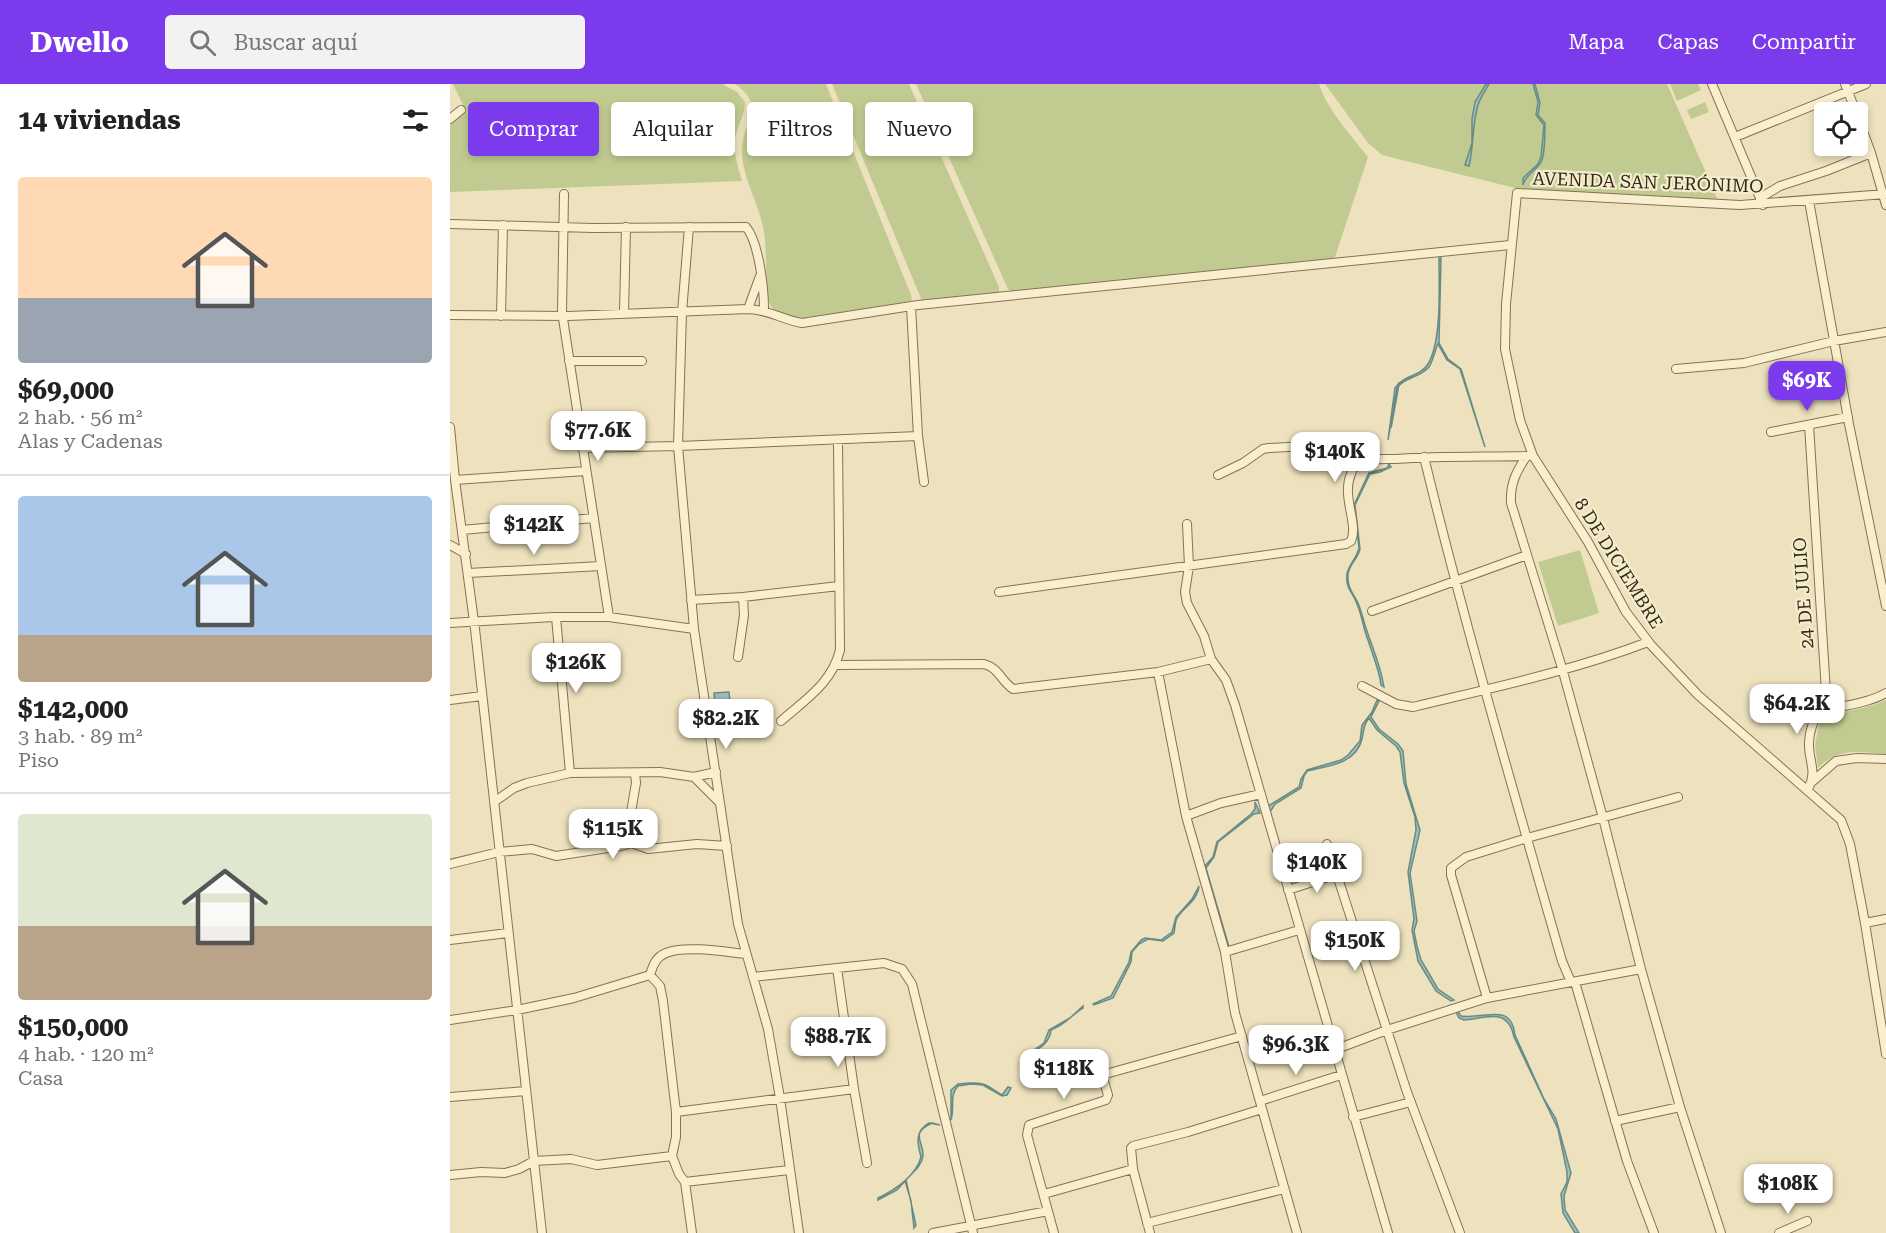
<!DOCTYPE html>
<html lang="es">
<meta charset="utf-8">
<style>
:root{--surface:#fff;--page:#f2f2f2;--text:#222;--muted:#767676;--line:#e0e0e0;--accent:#7c3aed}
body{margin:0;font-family:"Roboto Serif",serif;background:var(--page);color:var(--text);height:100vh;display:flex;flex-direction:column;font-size:22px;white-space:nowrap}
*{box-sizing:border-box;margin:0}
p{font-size:20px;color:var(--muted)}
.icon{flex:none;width:33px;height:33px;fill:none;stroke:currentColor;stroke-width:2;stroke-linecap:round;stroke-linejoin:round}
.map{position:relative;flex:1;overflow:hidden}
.drawer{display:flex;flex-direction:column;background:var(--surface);width:450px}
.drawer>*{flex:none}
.guide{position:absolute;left:18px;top:18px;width:570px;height:54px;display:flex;gap:12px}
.controls{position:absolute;left:1364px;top:18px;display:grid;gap:12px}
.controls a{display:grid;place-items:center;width:54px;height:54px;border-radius:6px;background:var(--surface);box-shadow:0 3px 9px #0003;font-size:30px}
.price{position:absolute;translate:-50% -51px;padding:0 14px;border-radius:12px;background:#fff;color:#222;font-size:20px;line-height:39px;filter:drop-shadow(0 2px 3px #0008)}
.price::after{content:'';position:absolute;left:50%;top:36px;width:18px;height:14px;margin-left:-9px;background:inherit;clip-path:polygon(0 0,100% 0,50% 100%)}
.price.current{background:var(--accent);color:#fff}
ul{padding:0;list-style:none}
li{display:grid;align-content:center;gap:12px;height:318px;padding:0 18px}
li+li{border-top:2px solid var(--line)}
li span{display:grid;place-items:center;height:186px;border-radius:6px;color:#555}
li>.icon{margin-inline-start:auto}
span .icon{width:108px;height:108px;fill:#fffc;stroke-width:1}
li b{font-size:26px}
h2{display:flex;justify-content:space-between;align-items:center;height:72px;padding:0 18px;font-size:26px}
.pill{padding:0 21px;border-radius:6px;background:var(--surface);box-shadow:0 3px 9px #0003;font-size:21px;line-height:54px}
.pill.current{background:var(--accent);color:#fff}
header{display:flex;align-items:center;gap:36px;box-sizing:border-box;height:84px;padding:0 30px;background:var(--accent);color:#fff}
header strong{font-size:28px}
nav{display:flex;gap:33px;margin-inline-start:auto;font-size:21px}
.search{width:420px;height:54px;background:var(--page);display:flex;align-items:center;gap:15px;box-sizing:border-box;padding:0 21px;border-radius:6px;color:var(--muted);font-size:22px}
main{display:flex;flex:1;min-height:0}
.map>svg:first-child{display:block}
.green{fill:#c1cb91}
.water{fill:#a0bfb8;stroke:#688c85;stroke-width:1.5}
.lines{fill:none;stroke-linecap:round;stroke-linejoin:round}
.stream{stroke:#688c85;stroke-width:2}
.minor-casing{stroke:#857256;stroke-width:10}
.minor{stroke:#f9efcf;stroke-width:8}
.labels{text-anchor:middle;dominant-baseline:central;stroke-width:4.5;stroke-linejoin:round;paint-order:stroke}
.street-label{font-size:18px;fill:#34291b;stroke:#f5eccc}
</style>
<header>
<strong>Dwello</strong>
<div class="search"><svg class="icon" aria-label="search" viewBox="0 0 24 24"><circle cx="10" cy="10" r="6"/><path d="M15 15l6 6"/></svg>Buscar aquí</div>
<nav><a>Mapa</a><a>Capas</a><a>Compartir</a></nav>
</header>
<main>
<section class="drawer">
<h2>14 viviendas<svg class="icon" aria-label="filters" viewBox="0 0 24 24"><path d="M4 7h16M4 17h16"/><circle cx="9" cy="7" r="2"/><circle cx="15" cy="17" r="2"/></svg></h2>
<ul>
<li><span style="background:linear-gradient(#ffd9b3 65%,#9aa5b1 0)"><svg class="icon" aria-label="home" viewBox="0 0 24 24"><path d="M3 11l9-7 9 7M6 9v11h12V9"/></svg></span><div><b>$69,000</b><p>2 hab. · 56 m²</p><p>Alas y Cadenas</p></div></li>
<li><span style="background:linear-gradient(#a9c7e8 75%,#b9a48a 0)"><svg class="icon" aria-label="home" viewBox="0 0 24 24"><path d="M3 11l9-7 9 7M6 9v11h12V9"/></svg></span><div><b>$142,000</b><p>3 hab. · 89 m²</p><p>Piso</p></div></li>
<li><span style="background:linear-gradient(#dfe7d0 60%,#b9a48a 0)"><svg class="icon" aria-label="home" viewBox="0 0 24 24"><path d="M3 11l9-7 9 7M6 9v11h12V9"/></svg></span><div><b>$150,000</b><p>4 hab. · 120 m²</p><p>Casa</p></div></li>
</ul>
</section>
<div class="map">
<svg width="1436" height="1149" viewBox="0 0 1436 1149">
<rect width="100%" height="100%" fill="#ede2bd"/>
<path class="green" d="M3,0H272L287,8L295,18C295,30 289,39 286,50C282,66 288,82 292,97L0,108V39L15,25Z
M285,0H376L461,211L462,217L352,235C341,234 326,232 320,220C315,209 317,164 314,148C310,121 293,96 292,69C290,38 319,24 285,0Z
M382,0H459L549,203V209L472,217Z
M466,0H869C878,27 901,51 918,73L884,176L563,209L558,205Z
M875,0H1217L1268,116L1073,106L932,71L918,59Z
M1220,0H1248L1251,6L1227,17Z
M1255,18L1259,28L1241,35L1237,26Z
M1130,466L1149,529L1108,542L1088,478Z
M1436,616V670C1409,668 1389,663 1368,684L1365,661L1370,635C1391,626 1415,626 1436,616Z"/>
<path class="water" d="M1036,0H1039C1035,7 1030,14 1028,21C1022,41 1024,61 1019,82L1015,81L1022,59V35L1025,18Z
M1083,0H1085L1090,19L1088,31L1095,39C1095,47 1095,72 1091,78C1086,87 1076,90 1073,101V94L1088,80L1091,73L1094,41L1086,31L1088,18Z
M989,174H991L989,259L998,275L1011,285L1035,363L1010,285L997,276L988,260C985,266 983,277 979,283C970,294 954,293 947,304L938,356L945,304C953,291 970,293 978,280C992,257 989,202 989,174Z
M939,380L941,383L930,388L920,390L905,421L910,465C908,475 899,480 898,490C897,502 902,508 907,517C911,524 913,536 916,544C923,566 930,579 934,603L931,601C929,585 923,572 918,556C913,544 912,531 907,520C903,508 895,505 897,490C899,480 907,474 909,464L904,421L919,389L937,384Z
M279,608L281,632L266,633L264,609Z
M927,616L929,617L921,633L929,645L948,660L953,667L956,700L970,746L960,789L967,837L964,847L967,862L971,876L988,905L1004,916L1001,917L986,907L968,877L962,846L964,835L958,788L966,746L965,733L954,699L950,668L946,662L927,646L919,634C913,641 914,646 912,655C906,680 878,682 857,687L854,692L851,704L825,720L820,728L818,722L849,703L851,695L857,686L891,676L898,671L910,657L912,641L922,628Z
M286,622H301V632L287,633Z
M805,718L810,729L804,730L768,758L764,773L756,784L779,863L754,783L763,773L767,758L801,730L805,725Z
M749,802C748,816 734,823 727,834C725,838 725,844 724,849L713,857L698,855L689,860L682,868L681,878L663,914L644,921L643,920L661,912L679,878L681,868L691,856L695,854L711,856L722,848L726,833L742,815Z
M633,922V924C621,931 617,940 601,946C601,955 593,962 587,966L580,983L573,993L584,966L594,959L599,946L620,934Z
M1005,926H1007L1011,932C1034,936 1061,917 1065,951L1094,1015L1106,1035L1121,1089L1114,1112L1115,1126L1129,1149H1125L1113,1129L1111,1110L1117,1098V1088L1108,1045L1064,953C1058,923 1037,934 1014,936L1009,934Z
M519,999C537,998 538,1003 552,1011L558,1003L561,1004L557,1011L552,1012L533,1001L521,1000L508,1002C499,1011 505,1024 501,1036V1006L508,1000Z
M479,1039L490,1041L482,1039C459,1050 474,1057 473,1072C472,1082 462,1089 456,1096L466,1141L464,1144L461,1117L455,1097L447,1106L428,1116V1114C445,1106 466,1092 471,1073C467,1059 465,1047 479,1039Z"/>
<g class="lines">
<path class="stream" d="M941,343L949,299"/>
<g class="minor-casing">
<path id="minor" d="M1262,0L1313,121
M1395,0L1406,28
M1407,31L1421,69L1436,121
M0,35L11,26
M1285,53L1416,0
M114,110L112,228L159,533
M1436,110L1290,121L1067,109L1056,220L1055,265L1070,336L1083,372L1138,458L1176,528L1201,561L1248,611L1391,736L1400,760L1415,839L1436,970
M1310,114L1330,102L1376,87L1421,69
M1359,117L1399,340L1436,522
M0,140L143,144L296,143C309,158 314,205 314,225
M239,143L232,228L228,362L244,545L288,840L318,945L330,1014L349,1149
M461,222L468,352L474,398
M298,225L310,192
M174,229L176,143
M0,231L118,232L298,225C321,226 330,235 352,239L468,221L1060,161
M51,232L53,141
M119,277H192
M1226,285L1294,279L1384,257L1436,248
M0,343L5,396L25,545L92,1149
M1321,348L1398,333
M132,364L228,362L468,352
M974,373C1015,542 1064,709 1112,877L1121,898
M1076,373C1066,388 1060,400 1061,419L1112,584L1153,734L1191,885L1230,1023L1271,1149
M768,391L793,379L813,365L819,364L857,362L902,370L918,376
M5,396L136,387
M737,440L739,482L735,508L737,519L754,552L761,575L776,596L785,621L938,1149
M12,446L144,434
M0,461L16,470
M18,489L151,482
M549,508L896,460L901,457C909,440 891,413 901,390C902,386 905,381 909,379C919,374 935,375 946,375C990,372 1034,373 1078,372
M241,516L293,513L389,502
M922,527L1077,471
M106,533L120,689
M0,539L103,533H159L244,545
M288,573L294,531L293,513
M386,581L534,580C549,584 551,597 563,605L708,588L761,575
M708,588L736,732L775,868L785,929L847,1149
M912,602L946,620L963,623C1041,604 1122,587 1198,558
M0,616L32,612
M1367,629C1389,621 1415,621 1436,609
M331,637C356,615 382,599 390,566L388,356
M244,693L269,718
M1363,697L1386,677L1407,674L1436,675
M1358,705C1368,687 1358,677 1359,658C1360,636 1372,627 1376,608L1359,341
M44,718L64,704L77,699L120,689L210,688L244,693L266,688
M736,732L771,719L811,710
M182,759L181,728L186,699L185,689
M877,760L957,1008L1010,1149
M0,780L49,768L82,765L106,772L171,762L182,759L198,765L247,760L277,762
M838,806L887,790
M1415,839L1436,835
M0,856L58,849
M775,868L849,846
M387,884L404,1005L417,1079
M200,891L210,902L213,917L226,1028V1053L222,1072L229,1090L235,1098L242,1149
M303,893L434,879L452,885L462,900L523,1149
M1125,898L1177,1077L1204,1149
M1037,914L1001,791V784L1016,773L1077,754L1228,713
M0,936L67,926L124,914L200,891C203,881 206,873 216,869C235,861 276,868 296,870
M884,966L937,946L1037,914L1191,885
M0,1013L76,1007
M810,1017L891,991
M226,1028L404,1005
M903,1033L961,1018
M1165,1037L1230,1023
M0,1091L31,1088L55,1089L69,1085L84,1077L121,1075L147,1081L222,1072
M235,1098L339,1086
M594,1110L683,1085
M697,1139L834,1105
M483,1149L598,1127
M604,1149L577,1051L579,1041L656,1016L658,1011L652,991L792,952
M700,1149L683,1085L681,1064L683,1062L738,1048L812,1025
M1329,1149L1357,1137"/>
</g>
<use href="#minor" class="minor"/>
</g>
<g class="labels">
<g class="street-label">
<text transform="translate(1198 98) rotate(2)">AVENIDA SAN JERÓNIMO</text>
<text transform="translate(1169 479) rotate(58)">8 DE DICIEMBRE</text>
<text transform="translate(1353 509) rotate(-94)">24 DE JULIO</text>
</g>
</g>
</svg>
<div class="controls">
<a><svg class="icon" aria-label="locate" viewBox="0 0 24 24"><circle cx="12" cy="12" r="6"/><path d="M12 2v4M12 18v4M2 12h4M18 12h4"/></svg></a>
</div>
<b class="price current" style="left:1357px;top:328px">$69K</b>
<b class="price" style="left:148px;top:378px">$77.6K</b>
<b class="price" style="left:885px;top:399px">$140K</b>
<b class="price" style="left:84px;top:472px">$142K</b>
<b class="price" style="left:126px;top:610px">$126K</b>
<b class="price" style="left:1347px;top:651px">$64.2K</b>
<b class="price" style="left:276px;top:666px">$82.2K</b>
<b class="price" style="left:163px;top:776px">$115K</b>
<b class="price" style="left:867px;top:810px">$140K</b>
<b class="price" style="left:905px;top:888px">$150K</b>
<b class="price" style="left:388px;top:984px">$88.7K</b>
<b class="price" style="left:846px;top:992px">$96.3K</b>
<b class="price" style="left:614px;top:1016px">$118K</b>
<b class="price" style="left:1338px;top:1131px">$108K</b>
<div class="guide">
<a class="pill current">Comprar</a>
<a class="pill">Alquilar</a>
<a class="pill">Filtros</a>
<a class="pill">Nuevo</a>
</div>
</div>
</main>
